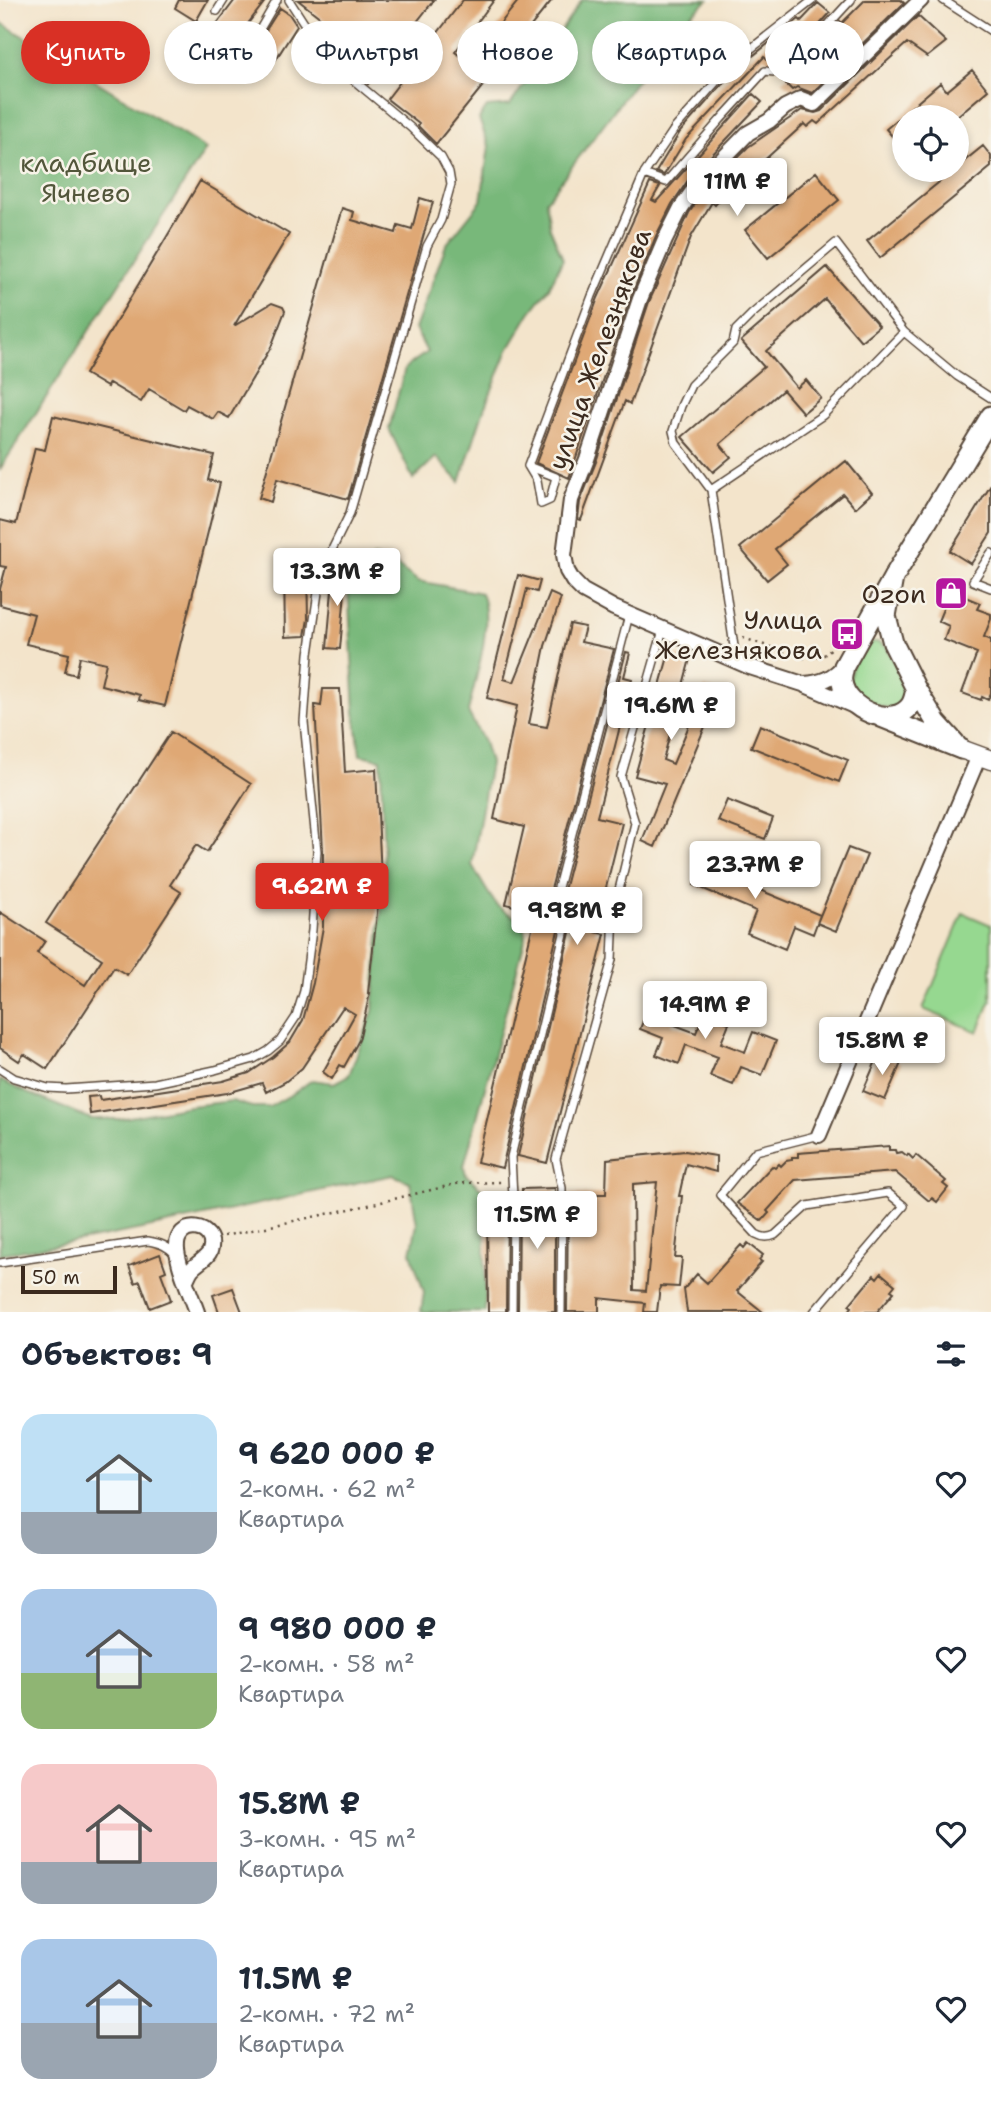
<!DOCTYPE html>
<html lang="ru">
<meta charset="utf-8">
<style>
:root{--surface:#fff;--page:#f6f6f7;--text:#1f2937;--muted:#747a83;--accent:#d93025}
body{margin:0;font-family:"Shantell Sans",sans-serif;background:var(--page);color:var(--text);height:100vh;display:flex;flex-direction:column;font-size:26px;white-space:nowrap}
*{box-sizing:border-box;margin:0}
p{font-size:23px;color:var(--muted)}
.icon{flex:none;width:38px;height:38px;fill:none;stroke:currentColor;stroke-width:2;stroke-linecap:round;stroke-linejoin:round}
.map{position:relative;height:1312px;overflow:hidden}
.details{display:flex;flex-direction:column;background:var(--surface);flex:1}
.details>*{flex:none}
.top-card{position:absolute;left:21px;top:21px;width:950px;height:63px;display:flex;gap:14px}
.controls{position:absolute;left:892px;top:105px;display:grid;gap:14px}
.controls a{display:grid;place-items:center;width:77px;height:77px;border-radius:50%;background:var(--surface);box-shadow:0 4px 10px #0003;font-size:35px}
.scale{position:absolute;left:21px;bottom:18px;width:96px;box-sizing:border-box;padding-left:7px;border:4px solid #3b2a1e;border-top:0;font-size:19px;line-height:24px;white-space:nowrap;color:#3b2a1e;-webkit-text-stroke:5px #f7f3e8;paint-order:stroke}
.price{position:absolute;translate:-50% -60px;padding:0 16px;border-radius:7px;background:#fff;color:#222;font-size:23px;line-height:46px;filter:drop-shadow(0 2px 4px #0008)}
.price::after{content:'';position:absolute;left:50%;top:42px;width:21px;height:16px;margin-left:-10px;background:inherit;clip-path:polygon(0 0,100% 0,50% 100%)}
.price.on{background:var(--accent);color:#fff}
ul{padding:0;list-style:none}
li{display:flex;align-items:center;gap:21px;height:175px;padding:0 21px}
li span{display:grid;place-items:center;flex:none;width:196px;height:140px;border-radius:21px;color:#555}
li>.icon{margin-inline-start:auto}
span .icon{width:84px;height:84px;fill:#fffc;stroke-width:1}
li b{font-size:30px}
h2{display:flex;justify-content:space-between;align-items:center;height:84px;padding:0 21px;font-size:30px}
.tag{padding:0 24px;border-radius:32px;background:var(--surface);box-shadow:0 4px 10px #0003;font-size:24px;line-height:63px}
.tag.on{background:var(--accent);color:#fff}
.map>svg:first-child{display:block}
.green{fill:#96d890;stroke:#688157;stroke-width:2}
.forest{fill:#78b87a;stroke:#5a714c;stroke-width:2}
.building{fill:#dfa874;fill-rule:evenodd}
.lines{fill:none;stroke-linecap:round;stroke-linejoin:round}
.service-casing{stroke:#574638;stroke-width:10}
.minor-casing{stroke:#574638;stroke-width:18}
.tertiary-casing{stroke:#574638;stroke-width:21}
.secondary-casing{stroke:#574638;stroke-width:23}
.path{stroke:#574638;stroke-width:2.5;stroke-dasharray:2 5;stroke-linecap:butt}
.service{stroke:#fff;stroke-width:7}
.minor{stroke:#fff;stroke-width:14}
.tertiary{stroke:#fff;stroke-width:18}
.secondary{stroke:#fff;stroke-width:19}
.labels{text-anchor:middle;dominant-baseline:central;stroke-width:5;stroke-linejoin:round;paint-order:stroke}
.park-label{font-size:26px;fill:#52563a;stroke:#f7f3e8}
.street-label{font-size:26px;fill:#3b2a1e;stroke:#f7f3e8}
.poi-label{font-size:26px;fill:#3b2a1e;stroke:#f7f3e8;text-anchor:end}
</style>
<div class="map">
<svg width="991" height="1312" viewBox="0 0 991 1312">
<rect width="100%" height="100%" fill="#f7f3e8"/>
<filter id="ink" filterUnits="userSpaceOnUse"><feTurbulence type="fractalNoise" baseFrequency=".0143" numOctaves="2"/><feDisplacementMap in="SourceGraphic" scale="14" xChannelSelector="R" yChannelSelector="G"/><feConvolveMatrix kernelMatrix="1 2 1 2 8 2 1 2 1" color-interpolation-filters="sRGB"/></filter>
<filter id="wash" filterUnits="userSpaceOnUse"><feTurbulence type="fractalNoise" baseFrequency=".00686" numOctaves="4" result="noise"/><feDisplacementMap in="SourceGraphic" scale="28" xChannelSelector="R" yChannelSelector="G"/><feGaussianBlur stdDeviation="1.57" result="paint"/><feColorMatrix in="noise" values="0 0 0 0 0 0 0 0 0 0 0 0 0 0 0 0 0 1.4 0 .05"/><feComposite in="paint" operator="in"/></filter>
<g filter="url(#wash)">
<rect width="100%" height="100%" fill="#f3e4cb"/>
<path class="green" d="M877,642L887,647L908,690L906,699L892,709L863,702L849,681C852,664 858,644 877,642Z
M963,913L991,925V1000L978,1032L923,1009Z"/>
<path class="forest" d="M582,0H708L676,28L546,201L550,228L563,259L549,288L530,313L508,350L483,412L460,482L436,457L413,479L389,429L405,368L427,352L415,329L446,245L481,201L489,146L479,119L487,107L510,105Z
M0,22L206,149L0,469Z
M374,557L393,563L418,581L481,593C494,625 475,679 468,712L484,742L490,763L472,865C478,875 492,902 500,908C514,919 522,915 526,936L464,1166L466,1175L482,1189L485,1205V1312H421L424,1292L411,1253L417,1224L410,1182L393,1175C262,1202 132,1235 0,1254V1080L27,1093L91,1119H119L190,1106L232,1101L252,1107H269L294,1093L312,1080L334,1083L349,1075L373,1011L384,875L381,759L360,755L355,712L348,586L359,568Z"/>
<g id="blocks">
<path class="building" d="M179,0H208L196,21L175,8Z
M235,0H266L233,43L213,29Z
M298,0H434L368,84L350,69L358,60L325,35L331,26Z
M463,0H494L455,52L469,63L519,0H552L436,144L418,126L419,124L387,99Z
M865,0H901L904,3L812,93L797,87L792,90L782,80L789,77L840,21L842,23Z
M818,3L830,13L782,67L774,66L764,57L686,139L664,175L656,172L680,132L734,71L799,19L801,21Z
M280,8L289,14L297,26L276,59L256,46Z
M918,16L946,42L927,57L907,43L818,124L814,121L807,127L804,124L759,165L754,161L715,205L712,202L691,237L630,404L625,401L581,520L578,519L580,502L596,462L649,302L689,213L704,191L748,147L802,110L815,113L821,111Z
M972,70L988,90L956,117H905V151L886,129L940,83L947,91Z
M753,94L762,102L689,179L672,204L656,236L631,296L569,478L536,463L598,298L650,183L660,186L652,200L656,202Z
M983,146L991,156V167L880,258L867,241L954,170H957V167Z
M816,172L839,200L768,258L745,230Z
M200,181L289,234L234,326L272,303L283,307L285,311L271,347L229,418L218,412L213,419L187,405L184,410L149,389L141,402L109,383L107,387L85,374Z
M420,198L433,202L348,499L277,479L271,502L259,498L342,208L354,212L352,220L396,233L398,225L412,229Z
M827,267L879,326L861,341L825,299L766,351L797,388L806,380L821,398L803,413L783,390L720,444L731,457L713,472L682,437L764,367L741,341Z
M53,416L214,455L208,480L220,483L165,706L139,700L140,695L101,685L106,663L80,657L76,675L65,672L69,654L26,644L34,614L0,605V589L6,567L0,566V520L16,524L35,448L45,450Z
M846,461L872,493L855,508L843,494L775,549L787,564L767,580L740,548Z
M991,485V533L971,564L950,551Z
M307,565L308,619L305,636L285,637L284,566Z
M334,567L347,568L340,649L327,648Z
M518,575L540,581L537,592L527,589L504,679L514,682L550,593L561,598L545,646L529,724L547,727L570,624L585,627L581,642L614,649L549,897L551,905L548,919L560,922L502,1168L477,1162L535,916L529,915L530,910L506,904L524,827L494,819L517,706L487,698Z
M946,583L960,588L958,594L980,603L977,609L991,614V619L984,637L991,640V693L988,700L982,697L981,700L962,693L977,653L944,640L949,626L938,621L945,604L939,601Z
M626,652L630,653L624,677L632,679L597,817L622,823L595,932L605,934L547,1163L518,1156L572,924L576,925L581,904L562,898Z
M669,653L690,659L663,760L673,764L705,687L719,693L655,847L642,841L665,784L635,776Z
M323,689H340L345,772L376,769L381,878L368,993H370L359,1040L344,1067L340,1065L332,1079L323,1072L355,1014L343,1007L302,1068L285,1082L266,1092L262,1083L227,1093L90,1114L88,1097L99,1096L100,1100L223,1081L249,1073L273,1057L290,1042L303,1020L313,983L323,927V850L315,705L321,706Z
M760,725L848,760L839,782L751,747Z
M171,732L251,784L207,852L196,845L170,885L181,892L127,975L114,967L47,1069L24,1054L19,1061L0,1048V912L45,941L37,953L85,985L102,959L46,923Z
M727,800L773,818L765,839L718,821Z
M848,848L867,855L836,931L817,923Z
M708,852L761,874L755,888L820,915L813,934L794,926L785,949L747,933L756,911L694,885Z
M654,993L680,1003L672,1024L696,1033L704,1013L729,1023L721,1043L745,1052L753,1032L776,1041L762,1075L741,1067L733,1085L710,1076L718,1057L686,1045L679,1064L656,1055L663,1038L640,1029Z
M879,1054L901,1063L885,1100L863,1091Z
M889,1146V1150H895L896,1153L902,1152L907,1156L908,1154L913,1159L916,1155L946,1181L943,1184L948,1188L937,1202L932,1198L929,1201L895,1172L795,1180L767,1211L769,1213L762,1221L737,1203L772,1166L775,1168L779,1164L781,1166L786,1161L792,1160V1157H798V1153Z
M685,1151L716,1156V1172L686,1164L679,1196H682L675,1258H682L679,1287L660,1286L657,1312H644L645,1303L599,1298V1312H567L568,1194H606L607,1159ZM657,1182L646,1291L634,1290L633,1184Z
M555,1188V1312H518L519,1207H522V1189Z
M487,1207H507L506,1312H488Z
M748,1243L763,1255L759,1260L762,1262L737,1291L763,1312H687L684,1289L697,1274L707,1283L741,1245L744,1248Z
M160,1254L166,1271L161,1273L171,1300L150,1308L140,1281L135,1283L129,1266Z
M881,1273L895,1285L891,1290L894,1292L877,1312H848L852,1307L849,1305L874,1275L877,1278Z
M233,1288L242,1312H219L213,1295Z"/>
</g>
</g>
<g filter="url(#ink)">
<use href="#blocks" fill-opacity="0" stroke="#574638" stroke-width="2"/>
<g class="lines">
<g class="service-casing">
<path id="service" d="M943,0L991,31
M217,11L224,0
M256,36L277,0
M644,174L666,182L721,119L765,71L784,73L851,0
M528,466L592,296L644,174L675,128L734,62L813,0
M528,466L556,477L550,500L541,504L537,481Z
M711,490L676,443L673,431L681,406L691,385L733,343L736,330L752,314L836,243L904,332L957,376L991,398
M991,553L973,581L991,588
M736,660L711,490L823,415L904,332
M0,1069L14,1078L48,1088L66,1089L155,1083L215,1070L254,1059L268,1051L280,1041L296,1017L304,991L312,930L317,851L304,722L309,654L321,572L350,513L427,246L441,220L451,184L449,172L441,157L410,127L340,69L311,34L289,0
M0,1263L148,1241C160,1243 168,1246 176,1255
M512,1312L513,1197L511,1157L567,921L555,899L629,615
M561,1312L562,1188L556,1159L612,960L614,911L635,823L621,777L663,630
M814,1312L904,1206L888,1193L807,1206L775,1235C768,1238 763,1238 756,1234L720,1195L756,1151L819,1135"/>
</g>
<g class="minor-casing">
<path id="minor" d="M804,684C822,683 832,678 844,666
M854,706L803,684L750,667L614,608L583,591L573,581L567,571L564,555L571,500L587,459L640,299L665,240L681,208L697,185L748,133L769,121L785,107L801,99L814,104L921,0
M819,1135L979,756
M186,1280C188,1276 189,1273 191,1270C196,1263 207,1259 210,1251C219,1225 174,1217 177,1250C179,1270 190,1292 197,1312"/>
</g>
<g class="tertiary-casing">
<path id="tertiary" d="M961,749L991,760"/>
</g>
<g class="secondary-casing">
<path id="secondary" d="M893,578L886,616L893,643L916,689C915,694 914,700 911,705C893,730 846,710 842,682C841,678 843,671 844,666L893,578L991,416
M916,689L936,722L955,743
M881,717L961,749"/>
</g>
<path class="path" d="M743,638L804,658L824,655L837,643
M224,1236L373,1204L460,1183L502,1182"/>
<use href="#service" class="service"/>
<use href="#minor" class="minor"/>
<use href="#tertiary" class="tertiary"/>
<use href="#secondary" class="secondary"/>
</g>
</g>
<defs>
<g id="shop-square" transform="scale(1.75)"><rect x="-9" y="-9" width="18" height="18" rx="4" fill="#b5179e" stroke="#f7f3e8"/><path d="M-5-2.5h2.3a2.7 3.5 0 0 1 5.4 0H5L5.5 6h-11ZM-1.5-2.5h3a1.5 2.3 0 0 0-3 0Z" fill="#fff"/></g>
<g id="bus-square" transform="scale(1.75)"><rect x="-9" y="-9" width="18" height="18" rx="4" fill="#b5179e" stroke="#f7f3e8"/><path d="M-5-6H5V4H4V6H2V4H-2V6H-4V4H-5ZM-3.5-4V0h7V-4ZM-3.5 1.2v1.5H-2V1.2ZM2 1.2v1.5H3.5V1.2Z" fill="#fff"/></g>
</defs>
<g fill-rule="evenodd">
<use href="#shop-square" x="951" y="593"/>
<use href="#bus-square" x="847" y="634"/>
</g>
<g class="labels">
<g class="park-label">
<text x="86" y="162">кладбище<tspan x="86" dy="30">Ячнево</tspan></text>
</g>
<g class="street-label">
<text transform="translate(599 349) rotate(-70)">улица Железнякова</text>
</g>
<g class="poi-label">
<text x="926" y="593">Ozon</text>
<text x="822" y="619">Улица<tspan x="822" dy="30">Железнякова</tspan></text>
</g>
</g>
</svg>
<div class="controls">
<a><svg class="icon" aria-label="locate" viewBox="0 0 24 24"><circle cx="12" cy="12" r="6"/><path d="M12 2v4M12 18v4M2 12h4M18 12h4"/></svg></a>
</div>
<div class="scale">50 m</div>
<b class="price" style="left:737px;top:218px">11M ₽</b>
<b class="price" style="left:337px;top:608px">13.3M ₽</b>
<b class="price" style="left:671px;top:742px">19.6M ₽</b>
<b class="price" style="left:755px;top:901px">23.7M ₽</b>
<b class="price on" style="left:322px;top:923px">9.62M ₽</b>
<b class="price" style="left:577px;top:947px">9.98M ₽</b>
<b class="price" style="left:705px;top:1041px">14.9M ₽</b>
<b class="price" style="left:882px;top:1077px">15.8M ₽</b>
<b class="price" style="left:537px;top:1251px">11.5M ₽</b>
<div class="top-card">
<a class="tag on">Купить</a>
<a class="tag">Снять</a>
<a class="tag">Фильтры</a>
<a class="tag">Новое</a>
<a class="tag">Квартира</a>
<a class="tag">Дом</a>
</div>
</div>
<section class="details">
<h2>Объектов: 9<svg class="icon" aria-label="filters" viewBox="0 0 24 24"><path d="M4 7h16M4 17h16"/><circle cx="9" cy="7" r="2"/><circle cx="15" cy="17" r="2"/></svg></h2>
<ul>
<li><span style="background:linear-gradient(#bfe0f5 70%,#9aa5b1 0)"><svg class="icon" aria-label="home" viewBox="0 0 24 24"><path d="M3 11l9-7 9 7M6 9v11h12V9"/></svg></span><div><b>9 620 000 ₽</b><p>2-комн. · 62 m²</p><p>Квартира</p></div><svg class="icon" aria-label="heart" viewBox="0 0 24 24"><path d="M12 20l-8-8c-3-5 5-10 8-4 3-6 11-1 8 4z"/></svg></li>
<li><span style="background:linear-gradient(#a9c7e8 60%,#8fb573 0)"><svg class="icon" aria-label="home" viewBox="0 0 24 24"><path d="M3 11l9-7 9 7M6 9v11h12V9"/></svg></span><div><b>9 980 000 ₽</b><p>2-комн. · 58 m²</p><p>Квартира</p></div><svg class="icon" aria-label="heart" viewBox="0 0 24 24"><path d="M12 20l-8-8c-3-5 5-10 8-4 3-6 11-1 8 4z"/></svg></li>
<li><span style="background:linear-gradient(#f6c9c9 70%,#9aa5b1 0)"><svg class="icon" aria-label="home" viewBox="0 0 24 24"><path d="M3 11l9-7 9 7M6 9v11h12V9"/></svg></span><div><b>15.8M ₽</b><p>3-комн. · 95 m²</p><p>Квартира</p></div><svg class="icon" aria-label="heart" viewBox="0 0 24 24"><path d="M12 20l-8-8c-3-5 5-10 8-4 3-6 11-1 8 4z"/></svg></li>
<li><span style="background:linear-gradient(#a9c7e8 60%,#9aa5b1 0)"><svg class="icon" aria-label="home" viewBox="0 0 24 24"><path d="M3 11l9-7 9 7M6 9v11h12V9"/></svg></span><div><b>11.5M ₽</b><p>2-комн. · 72 m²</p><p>Квартира</p></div><svg class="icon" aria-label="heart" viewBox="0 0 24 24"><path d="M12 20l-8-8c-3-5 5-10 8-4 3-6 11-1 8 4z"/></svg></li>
</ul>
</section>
